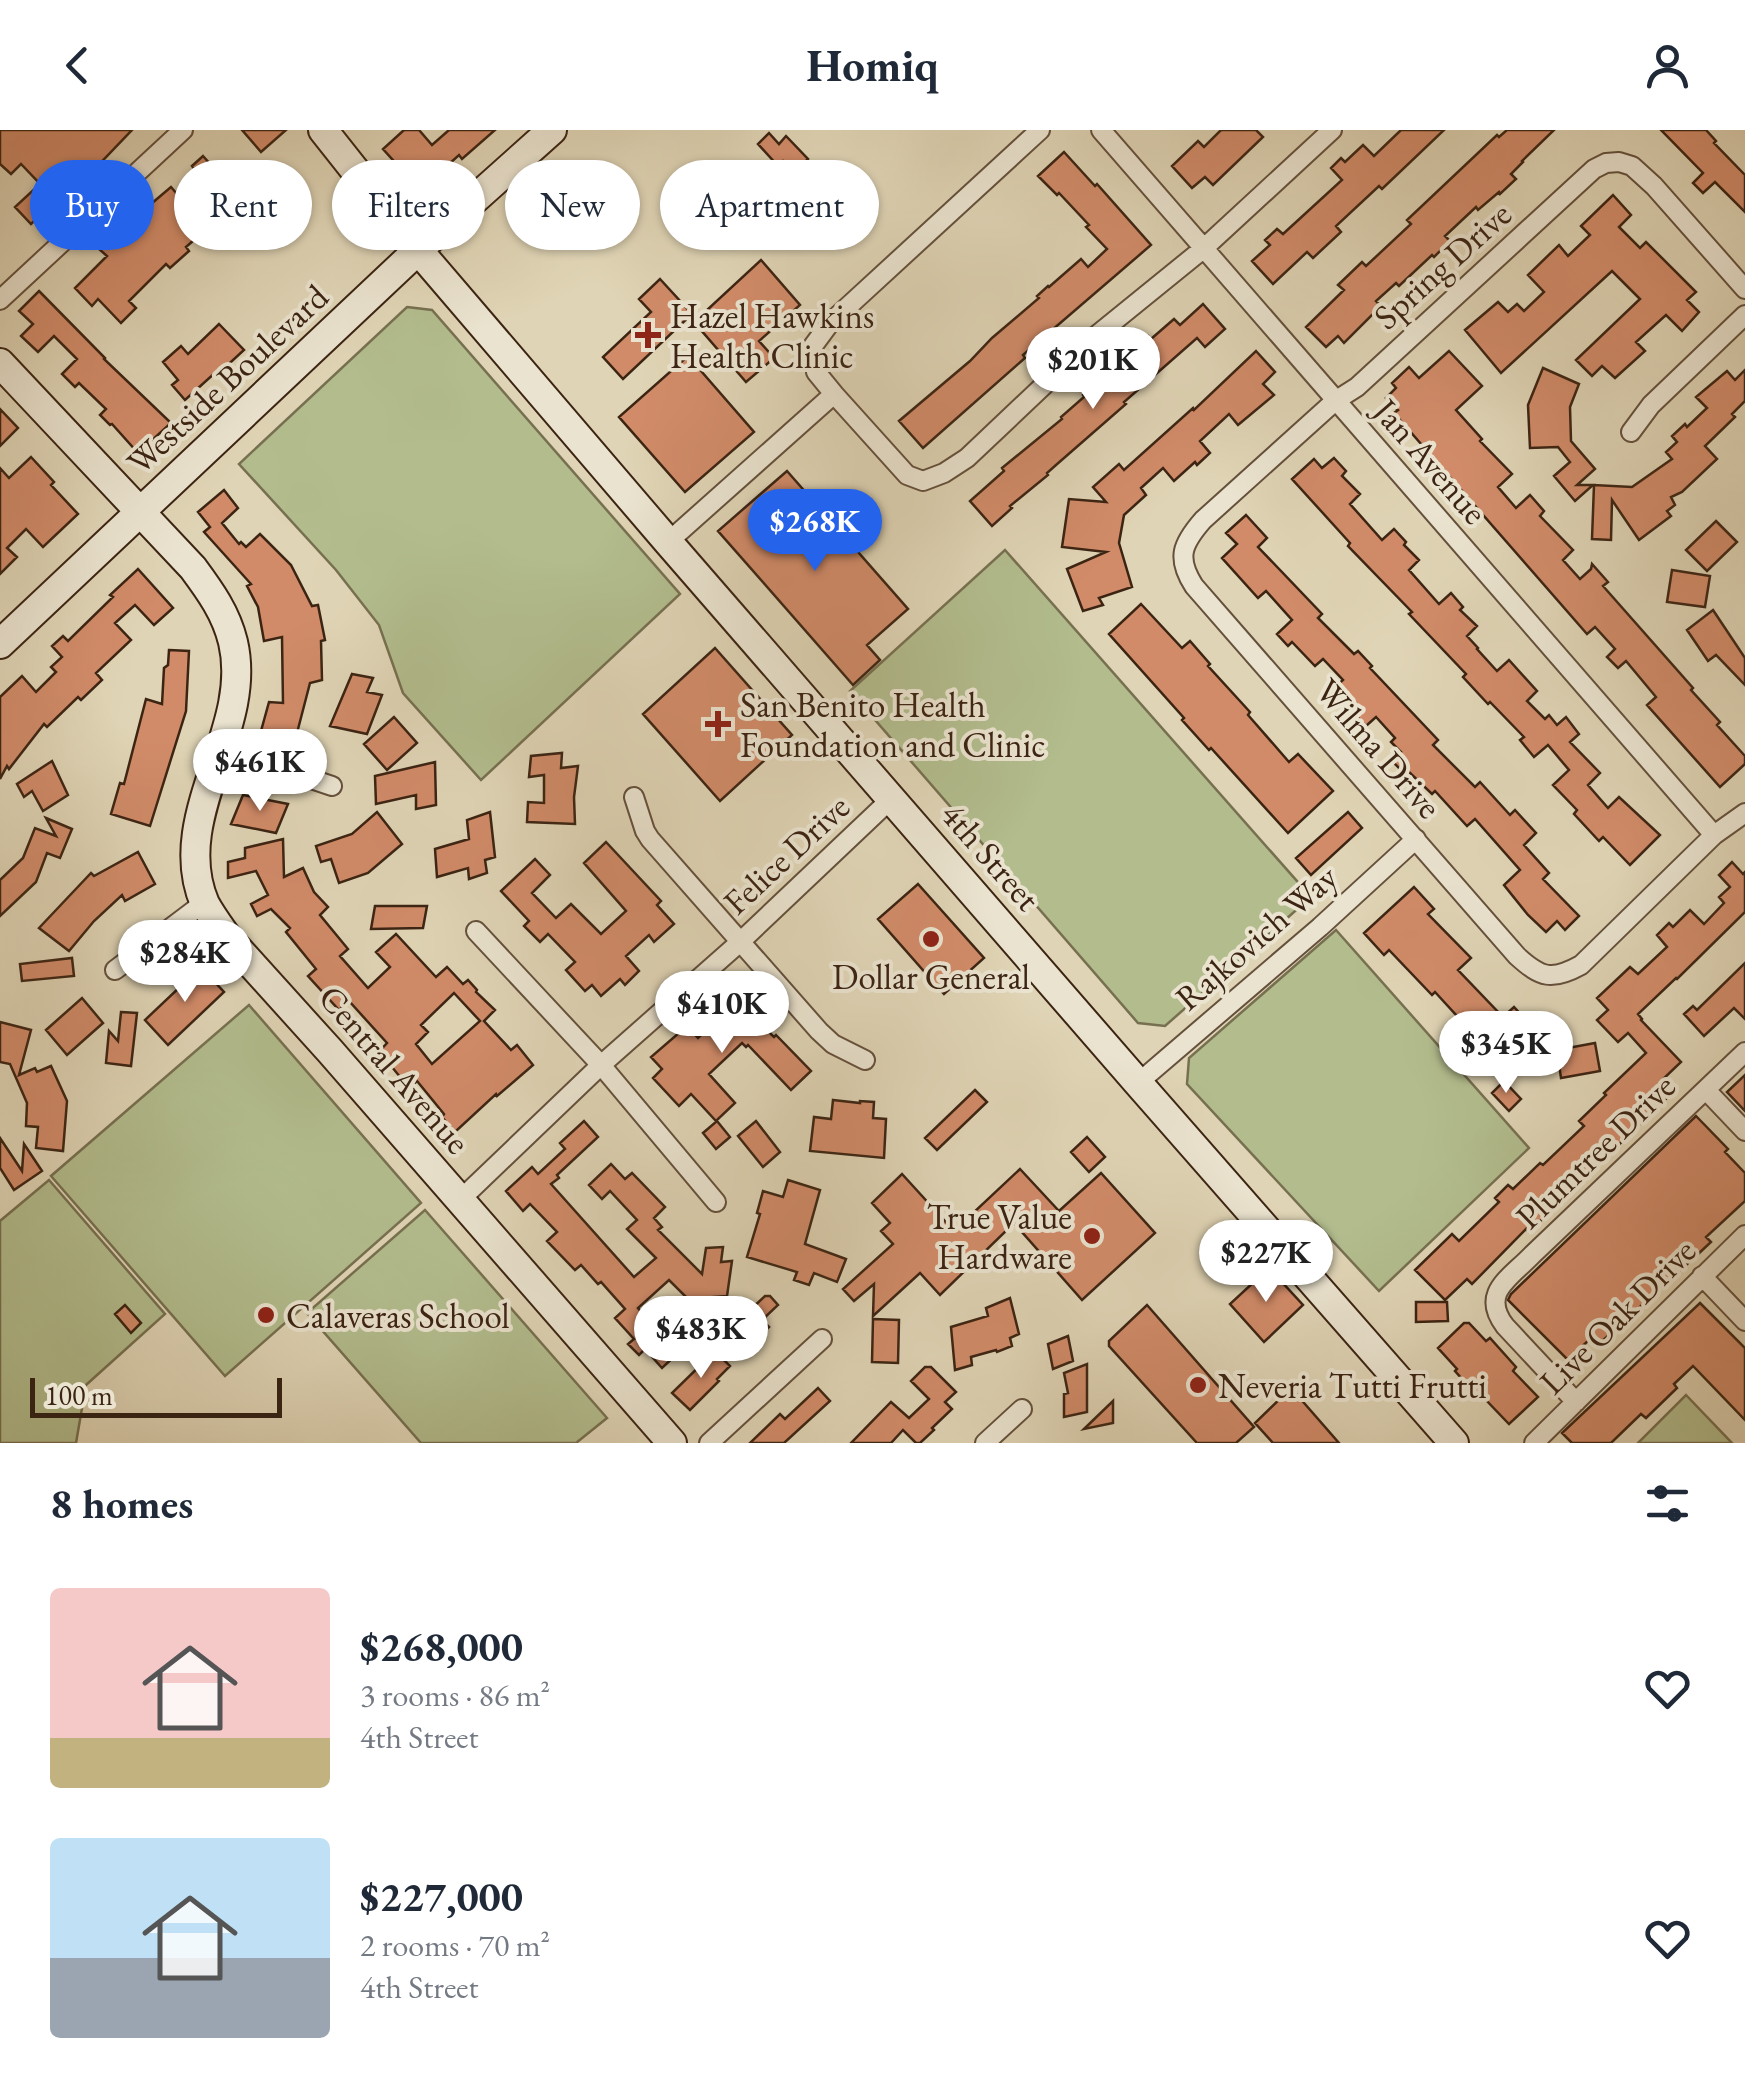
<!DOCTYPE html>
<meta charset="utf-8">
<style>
:root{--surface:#fff;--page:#f2f2f3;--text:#1f2937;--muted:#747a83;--accent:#2563eb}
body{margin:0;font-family:"EB Garamond",serif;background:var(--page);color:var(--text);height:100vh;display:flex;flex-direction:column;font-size:38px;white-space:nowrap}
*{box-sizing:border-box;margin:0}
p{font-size:32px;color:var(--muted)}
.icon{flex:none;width:55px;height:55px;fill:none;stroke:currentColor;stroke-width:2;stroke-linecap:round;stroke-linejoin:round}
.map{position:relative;height:1313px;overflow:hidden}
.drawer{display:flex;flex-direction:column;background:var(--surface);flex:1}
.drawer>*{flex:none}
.banner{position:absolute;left:30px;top:30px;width:1000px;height:90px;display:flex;gap:20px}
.scale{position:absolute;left:30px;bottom:25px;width:252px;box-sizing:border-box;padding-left:10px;border:5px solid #3c2413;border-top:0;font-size:28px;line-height:35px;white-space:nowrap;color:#3c2413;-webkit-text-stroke:8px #eae3cf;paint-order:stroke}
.price{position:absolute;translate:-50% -85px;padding:0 22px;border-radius:35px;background:#fff;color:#222;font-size:32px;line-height:65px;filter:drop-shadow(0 2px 5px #0008)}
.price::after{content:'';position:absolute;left:50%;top:60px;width:30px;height:22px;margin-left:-15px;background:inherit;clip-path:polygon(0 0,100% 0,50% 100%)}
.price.active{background:var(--accent);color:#fff}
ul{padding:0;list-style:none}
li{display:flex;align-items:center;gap:30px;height:250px;padding:0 50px}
li span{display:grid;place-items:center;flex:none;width:280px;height:200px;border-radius:10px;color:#555}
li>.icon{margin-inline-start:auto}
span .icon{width:120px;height:120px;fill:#fffc;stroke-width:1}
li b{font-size:42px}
h2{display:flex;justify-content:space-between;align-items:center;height:120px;padding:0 50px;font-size:42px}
.chip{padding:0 35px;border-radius:45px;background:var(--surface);box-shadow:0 2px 8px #0004;font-size:35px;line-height:90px}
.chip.active{background:var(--accent);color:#fff}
header{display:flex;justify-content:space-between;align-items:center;height:130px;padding:0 50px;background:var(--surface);font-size:45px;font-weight:700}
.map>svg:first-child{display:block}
.green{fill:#b2bc8d;stroke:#777050;stroke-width:2.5}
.building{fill:#d18b69;stroke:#3c2413;stroke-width:2.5;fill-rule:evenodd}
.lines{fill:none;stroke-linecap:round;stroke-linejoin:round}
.street-casing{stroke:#65503c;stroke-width:22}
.secondary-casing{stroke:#3c2413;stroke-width:32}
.street{stroke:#eae3cf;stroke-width:18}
.secondary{stroke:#eae3cf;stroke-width:28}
.poi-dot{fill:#8f2418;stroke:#eae3cf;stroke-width:4}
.labels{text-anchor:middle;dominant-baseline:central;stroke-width:8;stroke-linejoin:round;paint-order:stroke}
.street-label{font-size:35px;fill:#3c2413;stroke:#eae3cf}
.poi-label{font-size:35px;fill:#3c2413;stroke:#eae3cf;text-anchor:start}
</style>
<header><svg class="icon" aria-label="back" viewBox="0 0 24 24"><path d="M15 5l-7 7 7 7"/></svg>Homiq<svg class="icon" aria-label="person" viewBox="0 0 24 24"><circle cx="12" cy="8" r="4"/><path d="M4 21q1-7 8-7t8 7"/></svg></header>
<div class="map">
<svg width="1745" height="1313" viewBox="0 0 1745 1313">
<rect width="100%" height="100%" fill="#dfd4b5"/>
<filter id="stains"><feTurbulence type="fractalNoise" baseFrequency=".002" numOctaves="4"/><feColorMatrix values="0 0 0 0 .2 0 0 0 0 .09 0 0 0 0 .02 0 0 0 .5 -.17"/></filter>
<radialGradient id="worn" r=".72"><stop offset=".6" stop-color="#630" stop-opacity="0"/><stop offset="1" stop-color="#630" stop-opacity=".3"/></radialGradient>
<path class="green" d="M407,177L432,180L680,464L481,650L403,563L379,495L336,440L239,334Z
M1005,420L1311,767L1165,896L1138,893L850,561Z
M1336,800L1529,1018L1379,1161L1187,954L1189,928Z
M249,875L421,1073L225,1246L51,1046Z
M49,1050L165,1184L86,1255L76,1313H0V1091Z
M425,1080L607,1288L576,1313H421L307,1183Z
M1686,1265L1732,1313H1638Z"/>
<path class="building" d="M0,0H132L85,49L58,73L56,71L31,94L15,77L40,54L21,34L11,44L0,34Z
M242,0H286L261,22Z
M404,0H419L432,15L449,0H495L462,29L459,25L420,60L383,19Z
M1221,0H1256L1263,7L1213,55L1205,47L1192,58L1172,36L1198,11L1204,17Z
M1401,0H1444L1382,59L1379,56L1336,96L1341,102L1313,128L1307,122L1273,154L1252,131L1270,115L1265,110L1277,99L1283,104L1342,50L1331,38L1341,28L1345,32L1363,15L1374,26Z
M1507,0H1554L1522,31L1523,32L1511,44L1516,49L1500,64L1499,62L1478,80L1476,77L1445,106L1450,111L1434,127L1432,125L1399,156L1396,153L1376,171L1381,176L1344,213L1338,206L1326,217L1306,197L1344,160L1338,155L1362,132L1366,136L1411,94L1407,90L1497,5L1499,7Z
M1661,0H1706L1716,11L1714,13L1745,45V82L1715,52L1703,63L1693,53L1703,43Z
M769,3L779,14L786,6L808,29L794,43L783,31L778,36L758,14Z
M1064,22L1095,56L1097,54L1151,115L1023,225L1025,228L923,318L899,291L970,231L992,208L1039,168L1037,166L1048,156L1049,157L1081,129L1088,137L1107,119L1086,97L1089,95L1059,63L1057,65L1038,46Z
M203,26L244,72L222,92L219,88L186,117L189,121L170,138L166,134L129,171L136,178L121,193L98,169L92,176L75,158L107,126L99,119L113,105L124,115L146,95L138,85L171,57L177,64L198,44L192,36Z
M1613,65L1631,85L1619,97L1640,118L1646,112L1696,162L1687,170L1699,182L1682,201L1666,185L1636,212L1645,221L1615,248L1602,236L1592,246L1576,230L1640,169L1612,141L1501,243L1465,200L1498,172L1508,182L1517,174L1524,181L1544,162L1528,145L1559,115L1568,126L1590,105L1581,96Z
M761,130L800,175L759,211L774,228L746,252L694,192Z
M660,149L692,184L623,249L603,227L651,182L639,169Z
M39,161L105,228L104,229L171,293L138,323L112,294L110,295L100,285L106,279L79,253L75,257L62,244L77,229L54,206L38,222L21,206L33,194L19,181Z
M1203,174L1225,199L1205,217L1197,208L1124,272L1126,274L1056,335L1047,343L1048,345L1010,376L1012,378L992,396L970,371L1004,341L1002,338L1062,289L1061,287L1084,267L1083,265L1131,226L1129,224L1148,206L1151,209L1174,189L1180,195Z
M219,194L244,220L219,243L217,241L185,270L172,255L178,250L163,232L181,216L188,224Z
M1256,221L1275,242L1263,254L1274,265L1238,295L1229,284L1200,311L1210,323L1197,335L1195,332L1174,351L1163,338L1141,358L1146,365L1124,385L1119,413L1132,457L1099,468L1103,475L1083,481L1067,439L1106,422L1062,417L1069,369L1106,372L1093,357L1119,334L1124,340L1193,278L1194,280Z
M1449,221L1482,256L1456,280L1482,309L1480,311L1512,344L1498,357L1516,378L1530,365L1544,381L1540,386L1573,420L1563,430L1580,449L1591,439L1592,434L1608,452L1603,456L1693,558L1691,560L1720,592L1717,595L1745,626V634L1720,657L1647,575L1656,567L1626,531L1618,538L1607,527L1615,519L1595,497L1587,504L1394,283L1398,280L1386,268L1396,258L1392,253L1409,237L1419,248Z
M688,226L754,302L685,362L619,287Z
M1543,238L1579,254L1570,277L1571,311L1595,339L1577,355H1593L1575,371L1554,346L1570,332L1558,317L1530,318L1528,275Z
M1745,240V271L1732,284L1735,287L1705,316L1717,329L1682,362L1671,367L1675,375L1667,381L1671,386L1639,410L1612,370L1611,410L1592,409L1594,355L1632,357L1672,329L1666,322L1677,312L1672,306L1685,294L1687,297L1707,278L1696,267L1727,241L1735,250Z
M0,279L18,298L0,316Z
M31,327L54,352L51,355L78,384L43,417L26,399L7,418L17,427L0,444V338L9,348Z
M1334,328L1346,341L1342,346L1360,364L1350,374L1382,410L1394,399L1406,412L1404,415L1419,430L1409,440L1439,474L1451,463L1463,477L1460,480L1477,496L1467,506L1478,518L1477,519L1497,541L1509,530L1537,561L1527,571L1545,589L1549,585L1557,595L1566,587L1579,604L1570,612L1600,643L1588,655L1608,678L1619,667L1660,705L1630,735L1603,707L1599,711L1574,684L1577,680L1553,655L1569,640L1548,615L1534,627L1520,610L1524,607L1490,572L1488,574L1463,547L1466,544L1409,484L1412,482L1348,416L1350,413L1292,349L1314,329L1322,338Z
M787,341L908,479L867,515L880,530L853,555L718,401Z
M224,360L238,378L222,393L239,414L241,412L246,417L260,404L291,435L312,476L318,475L325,510L321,511L322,550L310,553L297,603L261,601L269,572L283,573L282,507L264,511L258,477L247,456L251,454L204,402L210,397L198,382Z
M1246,385L1267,408L1258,417L1322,484L1318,488L1354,524L1358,521L1372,536L1370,538L1438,610L1433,615L1475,657L1480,652L1510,685L1515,680L1536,703L1524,715L1549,743L1543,749L1579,786L1565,800L1557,791L1546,802L1528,785L1504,755L1520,740L1475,689L1467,696L1435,661L1432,664L1407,640L1404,643L1392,631L1401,622L1391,612L1395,608L1376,587L1366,596L1351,580L1352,578L1334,558L1343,550L1323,529L1315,536L1292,512L1288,516L1277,504L1292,490L1266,461L1258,468L1222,428L1237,414L1226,403Z
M1716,391L1737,412L1707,441L1686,420Z
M138,439L173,478L154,495L135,475L115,493L131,510L96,543L102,550L81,570L78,567L47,597L44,594L9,639L7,636L0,649V567L22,546L36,562L56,542L51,537L62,527L52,516L63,506L68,511L113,467L110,465Z
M1672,440L1710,446L1705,477L1667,472Z
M1141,474L1182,518L1190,511L1210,534L1208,536L1250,582L1248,585L1289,632L1298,624L1333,661L1288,703L1211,618L1209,620L1182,590L1184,588L1109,504Z
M1713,480L1745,528V555L1716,525L1708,531L1687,500Z
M715,518L792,605L720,671L643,584Z
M169,520L189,521L186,581L150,696L111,684L120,653L124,654L146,569L162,574L164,538L168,535Z
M352,544L373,548L367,562L382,565L367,604L330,596Z
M394,587L417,613L387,640L364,614Z
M562,623L561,638L578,636L574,667L575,694L527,692L528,672L544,673V645L529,647L531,626Z
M52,631L68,665L43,681L32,661L24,667L17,654Z
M435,632L436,675L416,679V665L376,674L375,646Z
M243,665L288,674L276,703L231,694Z
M377,682L402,714L368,743L339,753L331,729L321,732L316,716L352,704Z
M490,682L495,727L485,730L487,743L469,749L468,738L437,747L435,719L469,709L467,690Z
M1348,682L1362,698L1311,745L1296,728Z
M46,688L72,699L60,728L47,723L36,752L0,786V750L23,728L35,698L56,706Z
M283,709L284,747L303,738L314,762L328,777L320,785L348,819L340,826L368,858L390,837L376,822L396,804L436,847L447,837L463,854L468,850L477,860L476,862L495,880L484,891L511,920L517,915L533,935L497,966L496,964L455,1002L442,987L444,984L417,951L409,958L392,937L377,924L387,913L349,871L339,880L308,846L316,839L286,802L290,798L271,779L257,786L251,774L268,765L256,741L228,748V732L245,728V718ZM454,863L480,891L432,934L416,914L428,902L421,895Z
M606,712L661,771L657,775L674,794L654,812L649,805L626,826L639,841L625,855L620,849L601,866L592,855L585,861L566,840L575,832L548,804L540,812L524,796L529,791L501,761L535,729L550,745L532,763L556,788L571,774L601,804L626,781L584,733Z
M138,722L155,754L125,771L122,765L94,791L69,821L39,798L91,743L94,746Z
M1732,732L1743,744L1745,742V782L1677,849L1676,848L1638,884L1642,889L1641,890L1681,932L1661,951L1672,963L1529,1102L1526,1099L1472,1154L1467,1149L1445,1170L1415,1140L1452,1104L1459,1111L1499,1072L1495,1068L1508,1055L1513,1059L1540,1033L1543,1035L1584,996L1579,991L1606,965L1604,963L1646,923L1628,903L1618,912L1597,890L1608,880L1597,868L1630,837L1638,844L1667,817L1657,805L1669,793L1673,797L1690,780L1704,794L1724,773L1719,767L1730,757L1719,745Z
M918,754L984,828L944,864L878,789Z
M1414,757L1434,779L1428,784L1471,828L1458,840L1503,887L1514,877L1535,900L1494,938L1473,915L1479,910L1435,862L1432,865L1389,820L1384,825L1364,803Z
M375,776H427L423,798L371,799Z
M72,828L74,846L22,851L20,834Z
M1745,833V889L1734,878L1704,906L1684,884L1693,876L1697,880Z
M198,834L224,862L168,915L145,890L181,856L178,853Z
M732,854L750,872L744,878L774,907L776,905L811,941L791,960L748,915L746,917L742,913L709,944L735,973L716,991L691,964L679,976L653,948L662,939L651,927L687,896L698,908L726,881L715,870Z
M82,868L103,893L67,925L46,900Z
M121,882L137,883L131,936L106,933L109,901L118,911Z
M0,892L31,900L19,945L35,938L37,942L51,936L67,971L63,1021L36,1018L38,997L26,996L27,973L10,934L0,932Z
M1595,913L1600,941L1561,948L1557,920Z
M1745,945V981L1727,962Z
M1504,951L1521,969L1509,981L1492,963Z
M975,960L987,972L937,1020L925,1008Z
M833,970L860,973V971L874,972L873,988L886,989L884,1028L810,1021L814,987L831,989Z
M1696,986L1728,1019L1725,1022L1745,1043V1071L1706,1107L1711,1112L1696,1126L1599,1214L1592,1207L1568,1230L1508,1170L1511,1164Z
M584,991L598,1007L557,1045L559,1048L551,1054L634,1147L656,1128L627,1099L637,1090L610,1061L602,1069L589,1055L611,1034L625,1049L632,1043L665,1077L654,1088L662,1097L658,1100L702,1144L706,1118L723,1117L721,1132L732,1131L727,1166L688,1169L669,1150L638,1178L661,1205L676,1191L692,1210L662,1238L645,1219L639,1225L628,1214L634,1209L615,1188L625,1179L601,1152L598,1154L581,1135L575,1140L547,1111L557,1102L530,1074L523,1081L506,1061L532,1037L538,1044L565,1019L560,1013Z
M717,991L730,1007L716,1019L703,1003Z
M756,991L780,1022L763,1037L738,1006Z
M1087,1007L1105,1027L1089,1042L1071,1022Z
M0,1008L22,1041L24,1014L42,1041L14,1060L0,1038Z
M1020,1039L1059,1081L1101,1043L1155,1103L1082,1170L1014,1093L940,1165L920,1143L873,1186L874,1154L854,1171L843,1159L893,1114L881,1101L890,1093L872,1073L902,1044L954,1101Z
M788,1050L820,1060L805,1114L846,1129L837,1152L814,1143L809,1155L794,1150L797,1142L747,1127L760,1084L757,1083L763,1061L783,1067Z
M1269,1138L1303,1175L1264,1212L1230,1174Z
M765,1166H770L778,1175L762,1190L769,1197L747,1218L733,1202L739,1196L736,1193Z
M1010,1168L1019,1204L1010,1208L1012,1216L997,1222L996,1220L971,1227L972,1235L955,1240L951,1197L988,1186L986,1178Z
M1416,1172H1447L1448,1191L1416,1192Z
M1700,1173L1745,1218V1290L1693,1236L1674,1254L1677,1258L1646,1288L1641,1284L1611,1313H1572L1562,1303Z
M125,1175L141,1193L131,1203L115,1184Z
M1147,1175L1254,1297L1236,1313H1197L1109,1216V1211Z
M873,1189L899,1190L898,1233L872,1232Z
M1464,1193H1469L1486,1211L1490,1208L1516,1237L1513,1241L1538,1267L1509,1294L1484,1268L1481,1270L1455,1241L1457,1239L1438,1218Z
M1068,1206L1073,1231L1053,1239L1048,1214Z
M715,1221L730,1236L717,1249L719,1251L690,1280L672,1263Z
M1087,1234V1282L1064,1287V1264L1068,1263L1064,1243Z
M925,1237H931L956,1262L945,1272L952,1279L932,1298L934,1300L920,1313H916L903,1300L891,1313H851L891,1272L909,1288L929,1269L911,1251Z
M818,1258L830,1271L784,1313H750L780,1284L785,1289Z
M1291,1258L1339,1313H1273L1255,1293Z
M1113,1271V1293L1084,1299Z"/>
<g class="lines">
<g class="street-casing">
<path id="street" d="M1101,0L1714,705
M1745,159L1654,56L1632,36L1619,32L1606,33L1594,39L1357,257L1335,271L1203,390C1182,414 1176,428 1194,456L1517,826C1541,848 1552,851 1581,835L1714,705L1745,683
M0,170L183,0
M834,264L907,345L923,351L944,343L967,328L1097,205L1203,119L1332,0
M1631,302L1651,275L1745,185
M668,412L834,264L816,242L813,216L830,193L1040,0
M222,619L332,656
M634,667L645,701L650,709L819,901L833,914L865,930
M476,801L601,935L716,1072
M115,840L205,772
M1138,953L1320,797L1416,709
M1706,960L1745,1001
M460,1070L601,935L739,813L891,669
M1702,1146L1745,1191
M1576,1272L1505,1196C1480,1163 1509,1149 1532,1125L1745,922
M709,1313L822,1209
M985,1313L1022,1279
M1534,1313L1745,1105"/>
</g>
<g class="secondary-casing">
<path id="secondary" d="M323,0L418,120L668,412L1138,953L1454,1313
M0,233L193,438C210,461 226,483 233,512C254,601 167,686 205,774C211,785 219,796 226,806L330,921L672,1313
M0,514L418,120L552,0"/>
</g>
<use href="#street" class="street"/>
<use href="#secondary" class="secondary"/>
</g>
<g class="poi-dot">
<path d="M643 190h10v10h10v10h-10v10h-10v-10h-10v-10h10z"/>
<path d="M713 579h10v10h10v10h-10v10h-10v-10h-10v-10h10z"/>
<circle cx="931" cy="809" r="10"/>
<circle cx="1092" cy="1106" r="10"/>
<circle cx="266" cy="1185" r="10"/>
<circle cx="1198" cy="1255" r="10"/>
</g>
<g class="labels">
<g class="street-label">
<text transform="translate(1442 135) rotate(-42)">Spring Drive</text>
<text transform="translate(227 249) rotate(-43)">Westside Boulevard</text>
<text transform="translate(1431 331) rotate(49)">Jan Avenue</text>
<text transform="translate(1379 618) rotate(49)">Wilma Drive</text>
<text transform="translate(786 724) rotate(-43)">Felice Drive</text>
<text transform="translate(991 726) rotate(49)">4th Street</text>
<text transform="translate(1256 807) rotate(-41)">Rajkovich Way</text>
<text transform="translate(395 939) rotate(49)">Central Avenue</text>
<text transform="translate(1595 1021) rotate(-44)">Plumtree Drive</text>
<text transform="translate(1617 1186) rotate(-45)">Live Oak Drive</text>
</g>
<g class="poi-label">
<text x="670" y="185">Hazel Hawkins<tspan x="670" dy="40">Health Clinic</tspan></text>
<text x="740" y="574">San Benito Health<tspan x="740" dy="40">Foundation and Clinic</tspan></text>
<text x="931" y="846" text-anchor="middle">Dollar General</text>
<text x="1072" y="1086" text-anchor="end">True Value<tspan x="1072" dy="40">Hardware</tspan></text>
<text x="286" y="1185">Calaveras School</text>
<text x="1218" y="1255">Neveria Tutti Frutti</text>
</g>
</g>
<rect width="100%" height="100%" filter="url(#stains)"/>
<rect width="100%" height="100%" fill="url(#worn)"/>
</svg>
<div class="scale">100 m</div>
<b class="price" style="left:1093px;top:282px">$201K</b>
<b class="price active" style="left:815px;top:444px">$268K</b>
<b class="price" style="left:260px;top:684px">$461K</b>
<b class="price" style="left:185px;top:875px">$284K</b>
<b class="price" style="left:722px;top:926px">$410K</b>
<b class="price" style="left:1506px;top:966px">$345K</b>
<b class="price" style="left:1266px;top:1175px">$227K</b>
<b class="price" style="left:701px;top:1251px">$483K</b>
<div class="banner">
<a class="chip active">Buy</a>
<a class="chip">Rent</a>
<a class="chip">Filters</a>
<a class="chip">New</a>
<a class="chip">Apartment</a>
</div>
</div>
<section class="drawer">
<h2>8 homes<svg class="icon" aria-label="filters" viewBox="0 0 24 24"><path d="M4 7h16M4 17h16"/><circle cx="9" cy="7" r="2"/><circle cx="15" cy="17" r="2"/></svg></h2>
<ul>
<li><span style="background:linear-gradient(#f6c9c9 75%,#c2b280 0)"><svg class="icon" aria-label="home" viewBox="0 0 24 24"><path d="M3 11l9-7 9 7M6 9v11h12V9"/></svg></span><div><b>$268,000</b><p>3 rooms · 86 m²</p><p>4th Street</p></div><svg class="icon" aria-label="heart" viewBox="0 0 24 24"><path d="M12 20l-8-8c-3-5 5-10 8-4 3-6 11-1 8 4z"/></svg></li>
<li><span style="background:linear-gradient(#bfe0f5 60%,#9aa5b1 0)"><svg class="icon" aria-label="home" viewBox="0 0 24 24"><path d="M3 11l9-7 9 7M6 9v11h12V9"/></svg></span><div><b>$227,000</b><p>2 rooms · 70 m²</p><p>4th Street</p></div><svg class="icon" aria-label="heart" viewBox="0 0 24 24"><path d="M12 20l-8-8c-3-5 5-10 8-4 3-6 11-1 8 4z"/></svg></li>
</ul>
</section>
